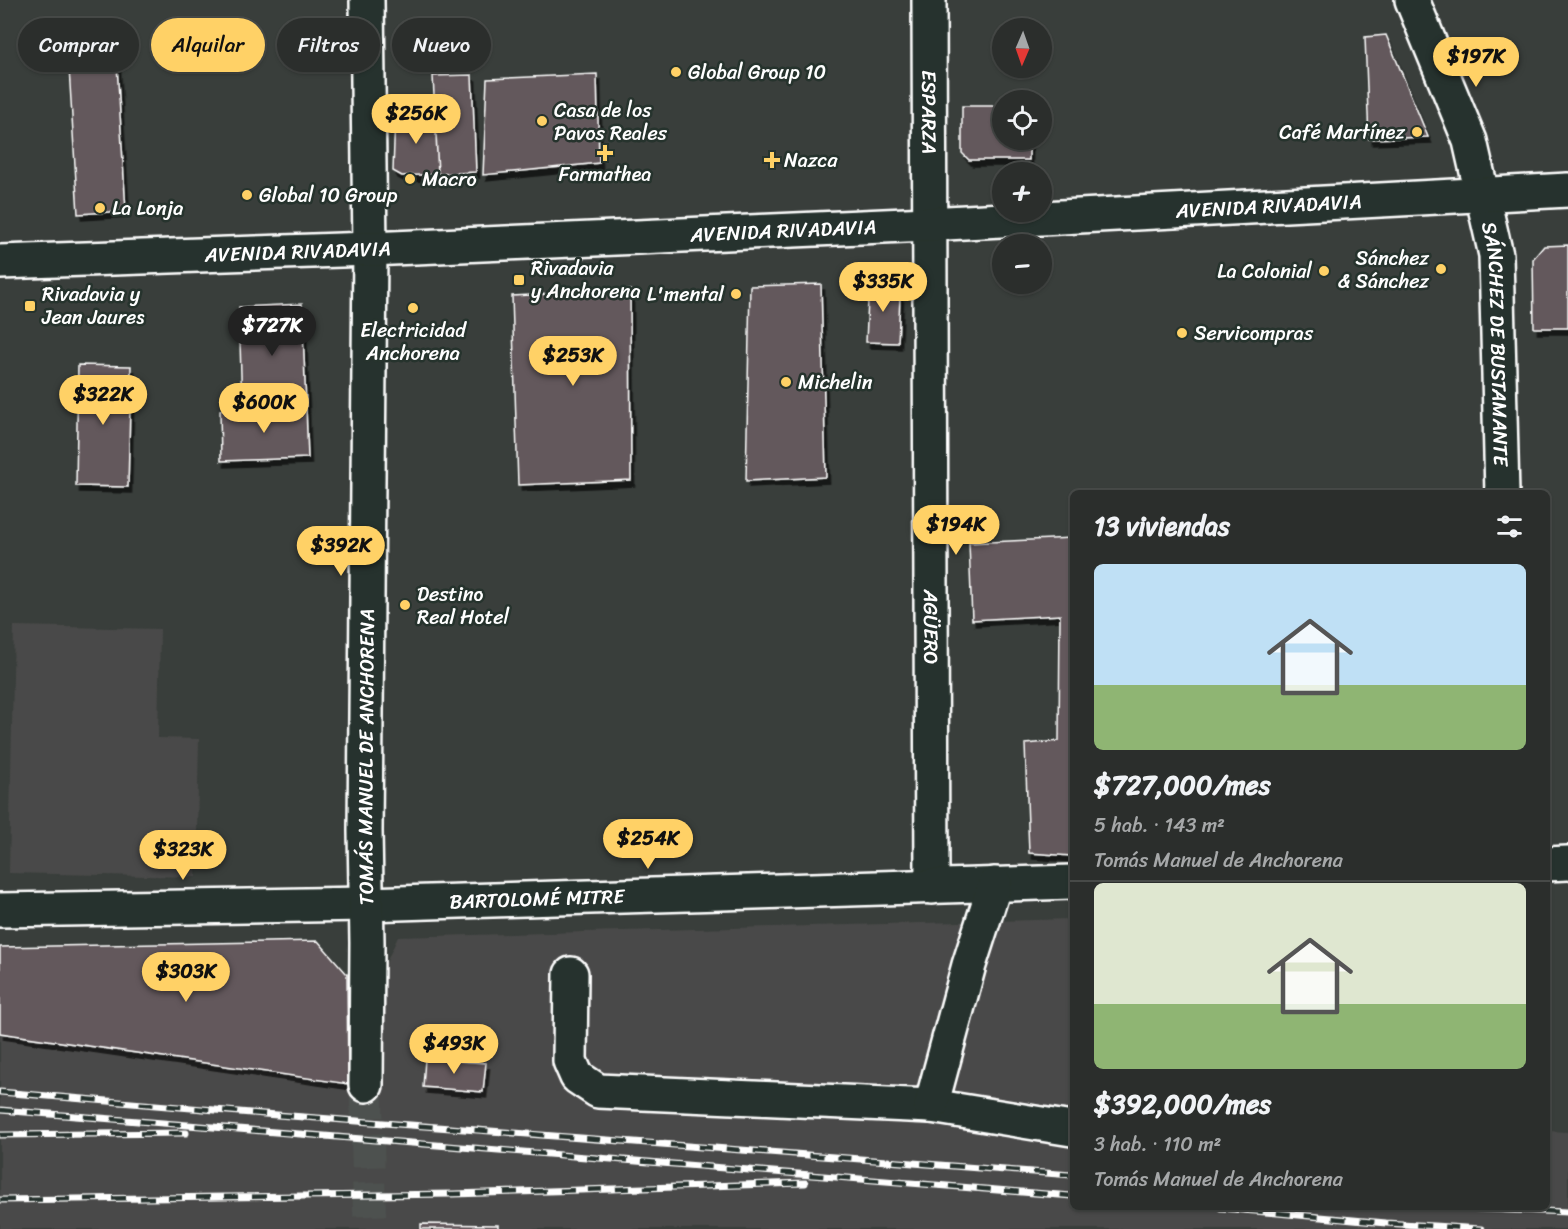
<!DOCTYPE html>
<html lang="es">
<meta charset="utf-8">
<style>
:root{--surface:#2b2e2c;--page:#333634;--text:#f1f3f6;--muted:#a6a8a9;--line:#474a48;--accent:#ffd166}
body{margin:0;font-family:Sriracha,sans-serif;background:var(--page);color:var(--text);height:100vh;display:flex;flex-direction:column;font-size:22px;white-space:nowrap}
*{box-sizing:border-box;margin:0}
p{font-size:20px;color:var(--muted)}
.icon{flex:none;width:33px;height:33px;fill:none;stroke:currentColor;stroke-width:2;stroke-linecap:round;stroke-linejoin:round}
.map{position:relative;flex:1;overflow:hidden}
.sheet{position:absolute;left:1070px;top:490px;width:480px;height:720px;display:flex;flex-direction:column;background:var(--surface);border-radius:9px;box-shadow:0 2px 4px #0004,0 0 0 2px var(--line)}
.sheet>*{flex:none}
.guide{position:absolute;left:18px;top:18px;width:570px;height:54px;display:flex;gap:12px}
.needle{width:39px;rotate:182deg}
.tools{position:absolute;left:992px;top:18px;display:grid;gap:12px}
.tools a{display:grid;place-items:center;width:60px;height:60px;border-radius:50%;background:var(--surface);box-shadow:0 2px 4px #0004,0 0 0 2px var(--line);font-size:30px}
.price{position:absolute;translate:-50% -51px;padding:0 14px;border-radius:21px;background:var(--accent);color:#111;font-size:20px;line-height:39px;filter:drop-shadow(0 2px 3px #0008)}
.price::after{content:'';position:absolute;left:50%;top:36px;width:18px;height:14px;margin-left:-9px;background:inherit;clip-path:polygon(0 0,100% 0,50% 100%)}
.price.active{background:#222;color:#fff}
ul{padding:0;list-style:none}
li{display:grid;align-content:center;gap:12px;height:318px;padding:0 24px}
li+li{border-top:2px solid var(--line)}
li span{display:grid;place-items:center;height:186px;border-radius:9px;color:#555}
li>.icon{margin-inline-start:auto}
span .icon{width:108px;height:108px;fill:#fffc;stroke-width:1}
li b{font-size:26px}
h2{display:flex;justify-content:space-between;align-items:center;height:72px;padding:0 24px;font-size:26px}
.pill{padding:0 21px;border-radius:27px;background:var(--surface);box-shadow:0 2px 4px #0004,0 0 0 2px var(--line);font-size:21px;line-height:54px}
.pill.active{background:var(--accent);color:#111}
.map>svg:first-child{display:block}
.built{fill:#4a4a49}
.building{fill:#64595b;stroke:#fff;stroke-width:1.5;filter:url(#shadow)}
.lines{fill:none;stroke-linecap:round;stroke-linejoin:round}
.minor-tunnel{stroke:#4d514f;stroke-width:33;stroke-dasharray:33 16;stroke-linecap:butt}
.minor-casing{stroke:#fff;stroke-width:38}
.major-casing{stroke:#fff;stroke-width:38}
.minor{stroke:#26332d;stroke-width:33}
.major{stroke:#26332d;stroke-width:33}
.rail-casing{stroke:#fff;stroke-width:7}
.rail{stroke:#26332d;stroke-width:4.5;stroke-dasharray:14;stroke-linecap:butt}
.poi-dot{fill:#ffd166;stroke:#26332d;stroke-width:2}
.labels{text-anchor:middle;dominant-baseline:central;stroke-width:5;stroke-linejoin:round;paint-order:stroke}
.poi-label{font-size:20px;fill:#fff;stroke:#26332d;text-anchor:start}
.street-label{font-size:20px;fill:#fff;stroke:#26332d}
</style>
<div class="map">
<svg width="1568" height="1229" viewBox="0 0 1568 1229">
<defs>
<filter id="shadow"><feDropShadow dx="3.5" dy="6" stdDeviation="0" flood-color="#0009"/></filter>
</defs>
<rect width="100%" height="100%" fill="#393e3b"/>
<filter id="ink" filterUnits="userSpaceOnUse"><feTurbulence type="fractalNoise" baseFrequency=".0167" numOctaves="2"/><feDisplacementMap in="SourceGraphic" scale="12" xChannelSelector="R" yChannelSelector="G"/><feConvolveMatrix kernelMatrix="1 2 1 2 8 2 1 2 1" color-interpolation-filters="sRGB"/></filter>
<g filter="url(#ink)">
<path class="built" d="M14,626L160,629L158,738L199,739L196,877L9,873Z
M1072,919V1208H1546L1547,1131L1568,1132V1229H0V1033L347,1084L383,1087L385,965L398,937Z"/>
<path class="building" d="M1386,35L1428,137L1369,139L1365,37Z
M116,49L126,211L78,214L68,52Z
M597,74L599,163L483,175L487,79Z
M472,75L476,172L438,174L433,76Z
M962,106H1002V140H1029V160H969L962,153Z
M435,111L438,174L402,176L393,171L395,116Z
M1568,245V328H1534L1533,259L1544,246Z
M869,279H881L900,296L898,343L866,342Z
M821,284L826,477L746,481L750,286Z
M630,290L631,480L518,485L512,296Z
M302,304L306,407L242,409L239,307Z
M78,365L131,366L128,487L76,486Z
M306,407L308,458L221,461L220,410Z
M1072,538V856L1029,853L1025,744L1059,741L1060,615L972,620L969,543Z
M318,941L347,974L348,1084L0,1033V947Z
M425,1059L486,1063L483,1092L423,1087Z
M421,1224L498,1225V1229H421Z"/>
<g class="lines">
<path class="minor-tunnel" d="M366,1085L370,1229"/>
<g class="minor-casing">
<g id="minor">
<path id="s1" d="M929,0L932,887"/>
<path id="s2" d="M1412,0L1470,141L1496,255L1502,494"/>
<path d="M1546,864L1568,863"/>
<path id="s3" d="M0,910L366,904L1072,882"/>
<path d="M571,974L570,1061L577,1077L598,1091L931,1106L1072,1129"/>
<path id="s4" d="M366,1085L367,943L365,831L370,249L367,0"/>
<path d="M931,1106L969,965L995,884"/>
</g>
</g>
<g class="major-casing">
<g id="major">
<path id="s5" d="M0,262L370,249L928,224L1568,190"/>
</g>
</g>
<use href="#minor" class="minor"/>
<use href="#major" class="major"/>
<g class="rail-casing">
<path id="rail" d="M0,1092L264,1114L1072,1175
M0,1110L1072,1196
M0,1135L186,1133
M0,1200L453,1194L805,1183
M1221,1208L1386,1223L1481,1229
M1460,1208L1568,1212"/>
</g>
<use href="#rail" class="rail"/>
</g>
</g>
<g class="poi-dot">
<circle cx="676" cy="72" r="6"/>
<circle cx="542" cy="121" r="6"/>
<circle cx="1417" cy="132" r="6"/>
<path d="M602 144h6v6h6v6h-6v6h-6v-6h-6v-6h6z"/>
<path d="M769 151h6v6h6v6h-6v6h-6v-6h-6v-6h6z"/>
<circle cx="410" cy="179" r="6"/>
<circle cx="247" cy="195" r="6"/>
<circle cx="100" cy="208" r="6"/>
<circle cx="1441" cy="269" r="6"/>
<circle cx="1324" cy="271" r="6"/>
<rect x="513" y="274" width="12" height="12" rx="3"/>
<circle cx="736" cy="294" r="6"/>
<rect x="24" y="300" width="12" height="12" rx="3"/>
<circle cx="413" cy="308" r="6"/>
<circle cx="1182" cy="333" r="6"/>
<circle cx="786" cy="382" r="6"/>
<circle cx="405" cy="605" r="6"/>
</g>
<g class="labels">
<g class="poi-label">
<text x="688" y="72">Global Group 10</text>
<text x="554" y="110">Casa de los<tspan x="554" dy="23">Pavos Reales</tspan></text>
<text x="1405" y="132" text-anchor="end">Café Martínez</text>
<text x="784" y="160">Nazca</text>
<text x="605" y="174" text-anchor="middle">Farmathea</text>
<text x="422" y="179">Macro</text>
<text x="259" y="195">Global 10 Group</text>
<text x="112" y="208">La Lonja</text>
<text x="1429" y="258" text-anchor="end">Sánchez<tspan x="1429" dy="23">&amp; Sánchez</tspan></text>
<text x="531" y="268">Rivadavia<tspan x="531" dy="23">y Anchorena</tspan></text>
<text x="1312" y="271" text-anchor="end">La Colonial</text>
<text x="42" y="294">Rivadavia y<tspan x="42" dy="23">Jean Jaures</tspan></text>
<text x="724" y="294" text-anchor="end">L'mental</text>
<text x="413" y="330" text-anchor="middle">Electricidad<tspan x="413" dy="23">Anchorena</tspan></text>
<text x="1194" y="333">Servicompras</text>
<text x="798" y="382">Michelin</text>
<text x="417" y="594">Destino<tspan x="417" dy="23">Real Hotel</tspan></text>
</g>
<g class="street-label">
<text stroke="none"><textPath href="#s1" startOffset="112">ESPARZA</textPath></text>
<text stroke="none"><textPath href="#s5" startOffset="1270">AVENIDA RIVADAVIA</textPath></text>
<text stroke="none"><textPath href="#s5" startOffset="784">AVENIDA RIVADAVIA</textPath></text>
<text stroke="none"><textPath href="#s5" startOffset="298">AVENIDA RIVADAVIA</textPath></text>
<text stroke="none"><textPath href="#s2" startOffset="358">SÁNCHEZ DE BUSTAMANTE</textPath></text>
<text stroke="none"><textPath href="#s1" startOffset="627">AGÜERO</textPath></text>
<text stroke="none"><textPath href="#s4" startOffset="328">TOMÁS MANUEL DE ANCHORENA</textPath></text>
<text stroke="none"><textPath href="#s3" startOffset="537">BARTOLOMÉ MITRE</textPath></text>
</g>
</g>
</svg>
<div class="tools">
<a><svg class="needle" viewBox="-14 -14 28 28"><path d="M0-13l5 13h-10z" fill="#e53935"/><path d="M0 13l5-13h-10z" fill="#a6a8a9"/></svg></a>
<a><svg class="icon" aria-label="locate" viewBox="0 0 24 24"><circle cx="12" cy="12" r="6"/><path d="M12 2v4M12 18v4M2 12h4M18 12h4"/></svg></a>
<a>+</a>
<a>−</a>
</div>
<b class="price" style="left:1476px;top:88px">$197K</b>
<b class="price" style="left:416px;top:145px">$256K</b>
<b class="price" style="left:883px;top:313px">$335K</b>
<b class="price active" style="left:272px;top:357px">$727K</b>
<b class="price" style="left:573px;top:387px">$253K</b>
<b class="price" style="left:103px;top:426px">$322K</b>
<b class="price" style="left:264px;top:434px">$600K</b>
<b class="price" style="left:956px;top:556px">$194K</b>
<b class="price" style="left:341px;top:577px">$392K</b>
<b class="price" style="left:648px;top:870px">$254K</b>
<b class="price" style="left:183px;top:881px">$323K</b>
<b class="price" style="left:186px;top:1003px">$303K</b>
<b class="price" style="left:454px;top:1075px">$493K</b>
<div class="guide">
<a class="pill">Comprar</a>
<a class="pill active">Alquilar</a>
<a class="pill">Filtros</a>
<a class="pill">Nuevo</a>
</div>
<section class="sheet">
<h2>13 viviendas<svg class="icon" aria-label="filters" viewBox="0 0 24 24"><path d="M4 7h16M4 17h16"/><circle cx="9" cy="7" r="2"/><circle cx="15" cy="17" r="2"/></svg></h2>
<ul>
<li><span style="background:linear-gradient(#bfe0f5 65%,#8fb573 0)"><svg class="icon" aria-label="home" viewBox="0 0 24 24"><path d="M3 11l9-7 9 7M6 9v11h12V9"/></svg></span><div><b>$727,000/mes</b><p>5 hab. · 143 m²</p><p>Tomás Manuel de Anchorena</p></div></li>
<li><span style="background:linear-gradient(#dfe7d0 65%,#8fb573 0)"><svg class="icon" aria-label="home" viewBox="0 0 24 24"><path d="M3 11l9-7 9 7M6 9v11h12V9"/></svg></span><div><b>$392,000/mes</b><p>3 hab. · 110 m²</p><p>Tomás Manuel de Anchorena</p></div></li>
</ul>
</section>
</div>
